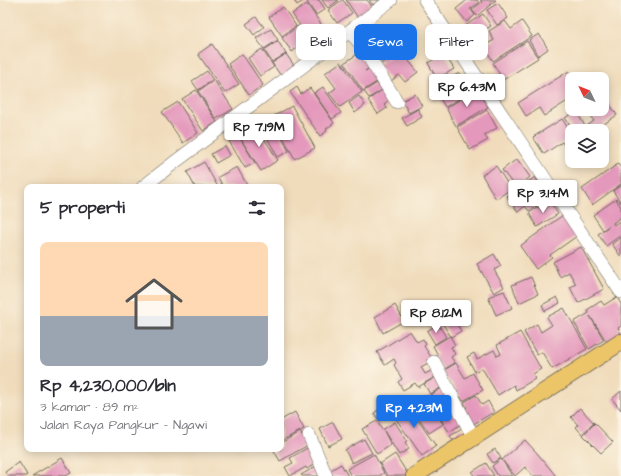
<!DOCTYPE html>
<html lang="id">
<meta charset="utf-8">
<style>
:root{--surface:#fff;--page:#f7f7f7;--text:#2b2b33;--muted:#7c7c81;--line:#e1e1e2;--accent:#1a73e8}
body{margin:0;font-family:"Architects Daughter",sans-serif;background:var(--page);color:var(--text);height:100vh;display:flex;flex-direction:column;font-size:15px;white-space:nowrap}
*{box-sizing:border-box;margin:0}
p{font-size:13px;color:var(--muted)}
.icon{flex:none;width:22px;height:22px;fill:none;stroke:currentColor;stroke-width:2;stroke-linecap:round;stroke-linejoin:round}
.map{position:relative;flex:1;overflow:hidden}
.sheet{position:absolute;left:24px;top:184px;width:260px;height:268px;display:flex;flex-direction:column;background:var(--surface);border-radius:8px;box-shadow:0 2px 10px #0003}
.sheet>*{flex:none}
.hud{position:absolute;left:296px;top:24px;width:265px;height:36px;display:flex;gap:8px}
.needle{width:26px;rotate:313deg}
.controls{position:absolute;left:565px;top:72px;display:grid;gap:8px}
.controls a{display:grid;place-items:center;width:44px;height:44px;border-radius:8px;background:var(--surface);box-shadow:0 2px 10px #0003;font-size:20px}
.price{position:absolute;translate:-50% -34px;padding:0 9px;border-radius:4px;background:#fff;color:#222;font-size:13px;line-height:26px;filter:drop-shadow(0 1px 2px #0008)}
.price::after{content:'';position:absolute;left:50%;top:24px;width:12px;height:9px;margin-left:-6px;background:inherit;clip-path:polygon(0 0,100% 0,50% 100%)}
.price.selected{background:var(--accent);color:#fff}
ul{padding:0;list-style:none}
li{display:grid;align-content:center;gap:8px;height:212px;padding:0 16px}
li+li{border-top:1px solid var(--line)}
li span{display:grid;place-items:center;height:124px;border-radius:8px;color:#555}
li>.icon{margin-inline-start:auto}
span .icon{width:72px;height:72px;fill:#fffc;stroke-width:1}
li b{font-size:17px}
h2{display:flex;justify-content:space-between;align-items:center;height:48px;padding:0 16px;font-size:17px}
.tag{padding:0 14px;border-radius:8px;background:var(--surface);box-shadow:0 2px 10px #0003;font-size:14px;line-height:36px}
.tag.selected{background:var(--accent);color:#fff}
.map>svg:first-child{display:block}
.building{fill:#e498bc}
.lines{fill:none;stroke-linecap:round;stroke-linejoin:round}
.minor-casing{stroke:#70695d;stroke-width:14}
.major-casing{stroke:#70695d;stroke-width:18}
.minor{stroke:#fff;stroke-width:13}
.major{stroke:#edc569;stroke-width:16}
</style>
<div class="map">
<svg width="621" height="476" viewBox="0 0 621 476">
<rect width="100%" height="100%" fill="#fcf5e5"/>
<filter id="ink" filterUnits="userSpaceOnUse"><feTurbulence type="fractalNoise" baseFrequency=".025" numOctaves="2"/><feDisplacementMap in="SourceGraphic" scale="8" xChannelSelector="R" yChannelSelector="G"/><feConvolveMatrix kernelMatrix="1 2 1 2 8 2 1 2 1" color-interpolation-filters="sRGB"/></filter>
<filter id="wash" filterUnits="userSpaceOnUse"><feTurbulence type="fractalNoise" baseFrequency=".012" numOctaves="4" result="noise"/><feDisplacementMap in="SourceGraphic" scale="16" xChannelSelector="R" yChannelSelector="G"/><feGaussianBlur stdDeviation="0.9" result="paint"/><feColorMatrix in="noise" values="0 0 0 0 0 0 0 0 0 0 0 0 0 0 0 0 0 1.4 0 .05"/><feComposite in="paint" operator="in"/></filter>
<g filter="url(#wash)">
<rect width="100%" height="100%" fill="#f0dcbb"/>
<g id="blocks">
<path class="building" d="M294,0H305L297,5Z
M310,0H319L325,9L316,15L307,2Z
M322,0H339L328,8Z
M342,0H343L352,13L337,23L328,10Z
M346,0H367L373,8L358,18Z
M369,0H380L373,5Z
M467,0H477L479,3L470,9L475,15L467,22L456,9Z
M480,0H496L477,16L472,10L482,2Z
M498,3L508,18L497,25L487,10Z
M307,4L330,37L315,47L292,14Z
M283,7L296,26L282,36L269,17Z
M483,14L491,26L473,38L465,26Z
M256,17L264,27L254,35L246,24Z
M505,21L511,29L522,21L532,36L493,61L484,46L494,40L489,31Z
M381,24L400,46L391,54L372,32Z
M298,26L308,40L292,52L282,38Z
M271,29L278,40L264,49L256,38Z
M539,34L548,49L538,56L529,40Z
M278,41L286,54L272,62L264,50Z
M378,41L390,55L382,62L370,48Z
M527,41L538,58L503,80L493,63Z
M212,44L239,84L225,93L198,54Z
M262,49L274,67L260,76L248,58Z
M399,49L418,72L405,82L399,75L391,81L379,66Z
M361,52L371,67L365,71L370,68L378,81L363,91L344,63Z
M444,53L454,69L437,79L428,63Z
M242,54L263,85L249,95L228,64Z
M286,54L295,67L281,76L272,63Z
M341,62L362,92L340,107L329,93L336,88L325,73Z
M207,71L213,80L198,90L192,81Z
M569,71L574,79H572V98L544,116L539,108L526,116L518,103Z
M459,73L463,80L448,89L444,82Z
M214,80L233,109L216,119L198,91Z
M467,81L473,91L445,107L440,98Z
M377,83L382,90L369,98L364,91Z
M297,87L301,94L310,88L334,123L326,129L327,131L320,136L290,92Z
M323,87L341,113L332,119L314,93Z
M478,89L488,107L456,126L446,108Z
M196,90L217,122L203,131L182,99Z
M382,90L389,100L384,104L387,108L378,114L368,100Z
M415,94L422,106L409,113L402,101Z
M359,96L365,105L355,113L349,103Z
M178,102L198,133L183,143L162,112Z
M608,102L617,115L594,131H586L584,128L594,121L589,115L598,109H602V106Z
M292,106L315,148L295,159L272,117Z
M418,109L422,117L407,126L402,118Z
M487,110L497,128L484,135L488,140L470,150L457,127Z
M576,111L585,126L577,131H574L565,118Z
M562,119L572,134V146L567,149L562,142L544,154L533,137Z
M272,120L289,151L278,157L261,127Z
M256,126L278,160L261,171L239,136Z
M238,135L255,163L245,168L229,141Z
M225,146L230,155L216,163L211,154Z
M517,159L530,177L516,188L502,170Z
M204,162L218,187H195L187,172Z
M618,164L621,168V184L592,205L582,189Z
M496,166L511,189L496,199L482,175Z
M237,167L248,187H223L218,177Z
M535,177L545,193L541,196L544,201L529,211L525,206L518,212L507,196Z
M621,185V203L613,191Z
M616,199L621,207V217L613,223L614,225L621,220V235L606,246L598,234L609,226L603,230L593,215Z
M549,200L558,214L537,227L529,213Z
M563,215L577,236L550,255L552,257L536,269L520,246Z
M621,237V257L612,244Z
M581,247L604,289L578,303L570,287L576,284L569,272L560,277L553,262Z
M494,254L501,266L494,270L504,287L494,293L477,264Z
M531,277L538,294L519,303L512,285Z
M504,291L512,308L496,315L488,297Z
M557,297L560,303L545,311L542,305Z
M617,297L621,304V326L618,328L621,333L607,342L590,316L604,340L589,349L574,322L589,313L587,310L601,301L604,305Z
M395,305L404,321L383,333L375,317Z
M564,308L587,349L552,369L542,352L537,355L524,332L537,324L541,332L552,325L547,317Z
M448,310L461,331L451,337L438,316Z
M438,324L446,337L435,344L427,331Z
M410,331L417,342L423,339L426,344L424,346L433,360L421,367L425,374L431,371L435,377L418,387L415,383L403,390L398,382L402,379L394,365L396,363L394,359L385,365L377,352Z
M520,332L541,369L533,374L535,379L516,390L514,385L498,395L482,368L475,372L467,357L474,353L477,359L494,350L497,356L501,354L497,345Z
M450,336L455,345L451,347L455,354L451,357L455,363L443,370L435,356L438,355L433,346Z
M456,363L465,378L473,373L483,390L463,401L453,385L441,372Z
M436,377L442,387L430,394L424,384Z
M442,388L464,422L449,432L427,397Z
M621,391V410L612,399Z
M476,395L482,405L488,401L494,412L472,425L463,410L467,408L464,402Z
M425,397L443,424L429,433L411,406Z
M405,402L436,446L422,456L391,412Z
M384,406L390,415L379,421L374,413Z
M580,408L594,423L582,434L576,427L578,425L571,417Z
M295,412L304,429L281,441V420Z
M377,421L382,430L395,422L407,441L405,442L409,449L399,455L384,431L391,445L377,454L362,429Z
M333,422L342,439L328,446L320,429Z
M595,423L613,442L601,453L583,435Z
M462,429L467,437L456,445L450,436Z
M300,432L308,445L280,461L273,449H281V443Z
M364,439L372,453L352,463L345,450Z
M525,440L537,453L556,476H533L525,467L515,476L502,460Z
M307,448L316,463L307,469L306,467L290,476L285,467L293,463L290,458Z
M495,449L501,458L493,463L487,454Z
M374,454L384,473L379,476H351L347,469Z
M395,454L409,476H387L380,464Z
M62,458L71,473L66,476H32Z
M501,459L503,461L512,476H498L492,466Z
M19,462L27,475L26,476H8L5,472Z
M486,463L494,476H474L472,472Z
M341,464L348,476H328L326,473Z
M318,465L320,476H302L301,475Z"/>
</g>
</g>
<g filter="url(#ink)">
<use href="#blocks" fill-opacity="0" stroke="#70695d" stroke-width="1"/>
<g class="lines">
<g class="minor-casing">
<path id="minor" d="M425,0L621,292
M349,31L360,43L397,102
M143,187L175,162L391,0
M434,362L474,438
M309,435L326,476"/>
</g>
<g class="major-casing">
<path id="major" d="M414,476L621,342"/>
</g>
<use href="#minor" class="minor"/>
<use href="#major" class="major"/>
</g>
</g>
</svg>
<div class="controls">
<a><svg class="needle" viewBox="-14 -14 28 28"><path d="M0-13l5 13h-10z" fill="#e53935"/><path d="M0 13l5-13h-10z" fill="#7c7c81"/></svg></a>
<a><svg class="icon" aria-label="layers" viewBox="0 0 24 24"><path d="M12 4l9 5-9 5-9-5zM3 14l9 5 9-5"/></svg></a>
</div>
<b class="price" style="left:467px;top:108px">Rp 6.43M</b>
<b class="price" style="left:259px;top:148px">Rp 7.19M</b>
<b class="price" style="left:543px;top:214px">Rp 3.14M</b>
<b class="price" style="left:436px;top:334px">Rp 8.12M</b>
<b class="price selected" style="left:414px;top:429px">Rp 4.23M</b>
<div class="hud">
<a class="tag">Beli</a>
<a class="tag selected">Sewa</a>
<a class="tag">Filter</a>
</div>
<section class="sheet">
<h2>5 properti<svg class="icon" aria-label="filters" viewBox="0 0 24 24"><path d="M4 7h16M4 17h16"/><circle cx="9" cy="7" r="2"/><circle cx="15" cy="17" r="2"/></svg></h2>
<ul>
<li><span style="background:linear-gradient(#ffd9b3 60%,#9aa5b1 0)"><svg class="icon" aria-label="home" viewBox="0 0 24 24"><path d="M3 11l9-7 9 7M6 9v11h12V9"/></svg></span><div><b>Rp 4,230,000/bln</b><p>3 kamar · 89 m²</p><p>Jalan Raya Pangkur - Ngawi</p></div></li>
</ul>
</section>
</div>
